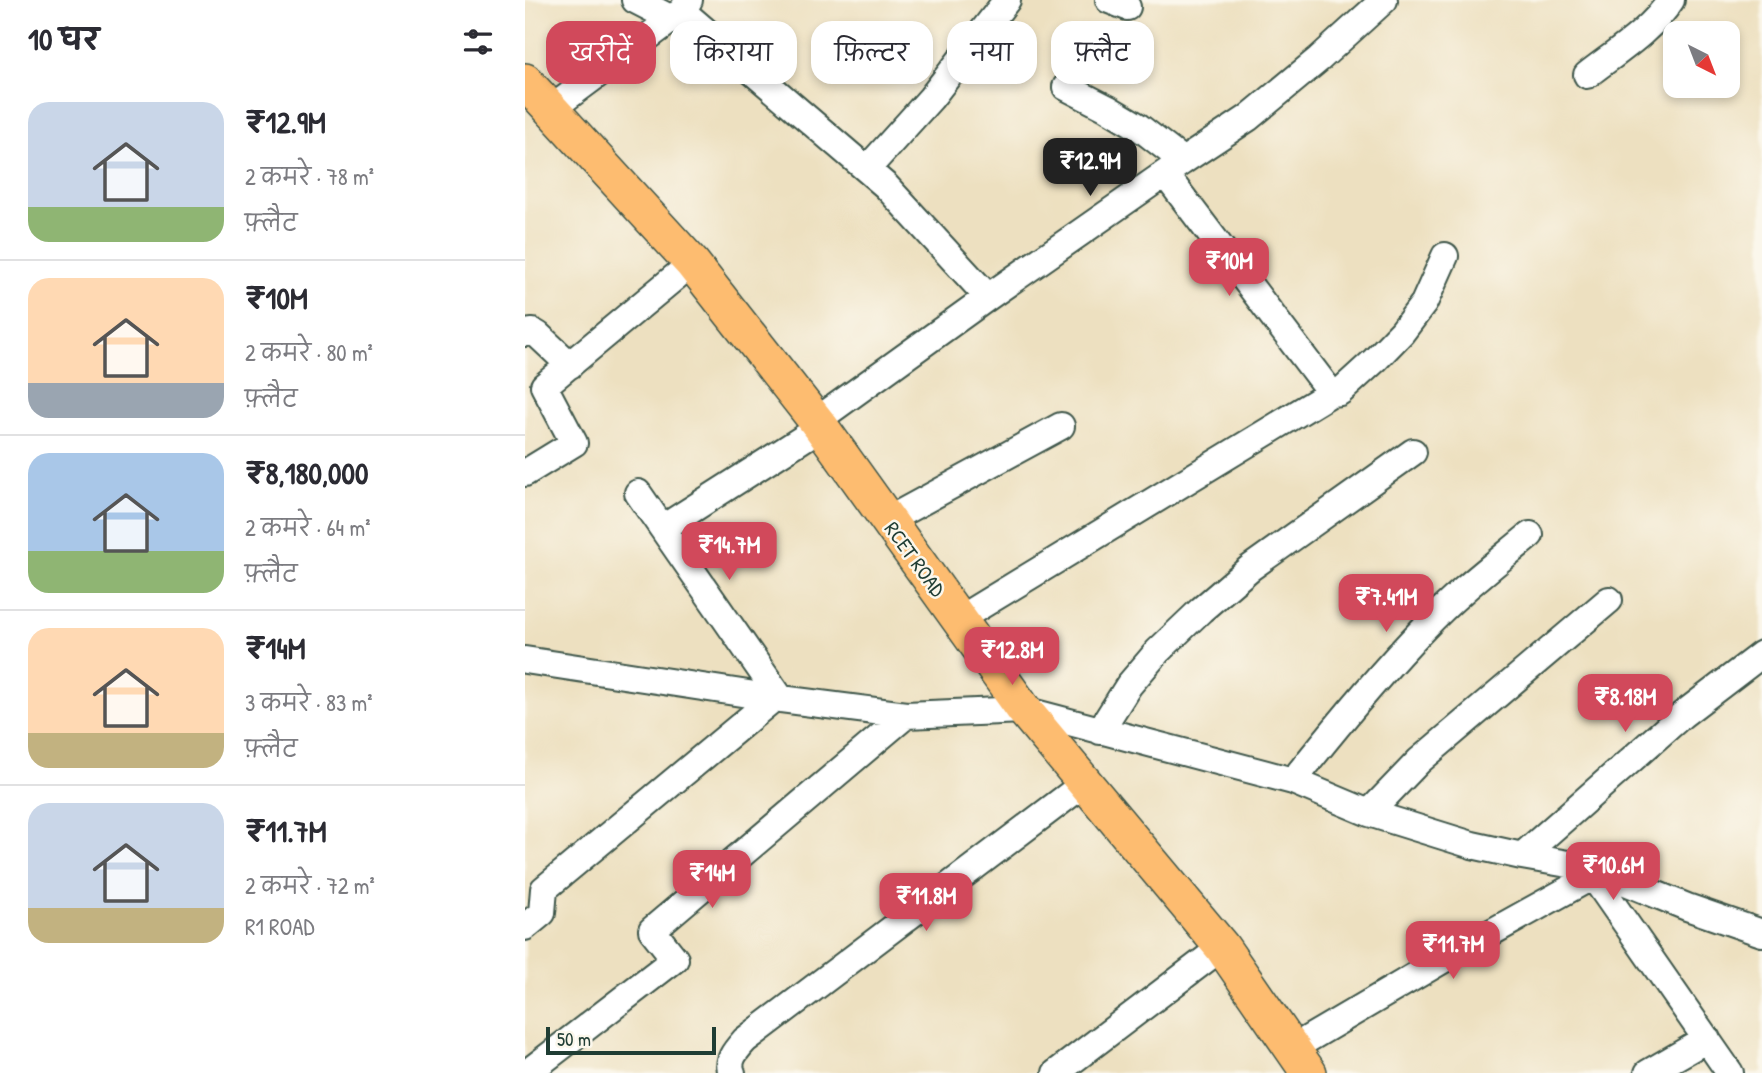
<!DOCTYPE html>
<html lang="hi">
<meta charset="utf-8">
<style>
:root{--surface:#fff;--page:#f7f7f7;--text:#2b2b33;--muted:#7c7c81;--line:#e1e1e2;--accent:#d1495b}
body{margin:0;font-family:"Patrick Hand","Playpen Sans Deva",sans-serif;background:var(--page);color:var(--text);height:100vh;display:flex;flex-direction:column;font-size:26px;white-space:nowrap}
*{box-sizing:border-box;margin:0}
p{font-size:23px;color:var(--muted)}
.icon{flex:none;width:38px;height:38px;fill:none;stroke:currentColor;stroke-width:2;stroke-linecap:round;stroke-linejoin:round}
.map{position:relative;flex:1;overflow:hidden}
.details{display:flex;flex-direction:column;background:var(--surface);width:525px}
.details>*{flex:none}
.guide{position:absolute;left:21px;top:21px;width:665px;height:63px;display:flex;gap:14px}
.needle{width:46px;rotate:138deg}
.controls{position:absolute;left:1138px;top:21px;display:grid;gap:14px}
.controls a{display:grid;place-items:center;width:77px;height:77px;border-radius:14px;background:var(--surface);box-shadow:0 4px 10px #0003;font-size:35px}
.scale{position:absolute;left:21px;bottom:18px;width:170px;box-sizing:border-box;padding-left:7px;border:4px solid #1f3d34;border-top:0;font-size:19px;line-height:24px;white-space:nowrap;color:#1f3d34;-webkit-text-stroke:5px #fbf7ec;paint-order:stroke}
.price{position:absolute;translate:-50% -60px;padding:0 16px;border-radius:14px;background:var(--accent);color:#fff;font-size:23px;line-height:46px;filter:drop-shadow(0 2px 4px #0008)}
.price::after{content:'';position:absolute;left:50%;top:42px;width:21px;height:16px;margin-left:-10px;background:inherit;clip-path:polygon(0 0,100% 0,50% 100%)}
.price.on{background:#222;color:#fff}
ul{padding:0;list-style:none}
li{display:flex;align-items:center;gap:21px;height:175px;padding:0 28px}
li+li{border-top:2px solid var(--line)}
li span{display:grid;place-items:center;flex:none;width:196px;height:140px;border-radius:21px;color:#555}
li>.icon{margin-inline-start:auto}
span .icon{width:84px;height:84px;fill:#fffc;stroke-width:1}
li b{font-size:30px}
h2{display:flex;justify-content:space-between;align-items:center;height:84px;padding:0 28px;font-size:30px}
.pill{padding:0 24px;border-radius:21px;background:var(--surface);box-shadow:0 4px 10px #0003;font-size:24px;line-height:63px}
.pill.on{background:var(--accent);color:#fff}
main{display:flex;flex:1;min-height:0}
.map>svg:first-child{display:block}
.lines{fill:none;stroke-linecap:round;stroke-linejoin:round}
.minor-casing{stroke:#3e5549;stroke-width:30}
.major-casing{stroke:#3e5549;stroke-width:38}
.minor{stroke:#fff;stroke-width:26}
.major{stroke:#fdbc6f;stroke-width:35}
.labels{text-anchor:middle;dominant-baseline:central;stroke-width:5;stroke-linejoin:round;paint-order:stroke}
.street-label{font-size:21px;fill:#1f3d34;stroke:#fbf7ec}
</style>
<main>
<section class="details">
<h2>10 घर<svg class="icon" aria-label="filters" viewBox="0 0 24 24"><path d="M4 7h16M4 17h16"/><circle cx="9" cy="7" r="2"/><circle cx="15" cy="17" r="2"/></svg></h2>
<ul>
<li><span style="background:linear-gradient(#c9d6e8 75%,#8fb573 0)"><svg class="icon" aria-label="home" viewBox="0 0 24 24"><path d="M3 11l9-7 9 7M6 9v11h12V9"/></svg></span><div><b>₹12.9M</b><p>2 कमरे · 78 m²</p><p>फ़्लैट</p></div></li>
<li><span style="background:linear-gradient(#ffd9b3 75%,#9aa5b1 0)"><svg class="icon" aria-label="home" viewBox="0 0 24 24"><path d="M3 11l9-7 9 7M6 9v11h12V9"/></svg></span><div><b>₹10M</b><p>2 कमरे · 80 m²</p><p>फ़्लैट</p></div></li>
<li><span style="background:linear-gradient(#a9c7e8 70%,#8fb573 0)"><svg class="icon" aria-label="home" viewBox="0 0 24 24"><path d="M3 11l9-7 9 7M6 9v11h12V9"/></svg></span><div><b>₹8,180,000</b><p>2 कमरे · 64 m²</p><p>फ़्लैट</p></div></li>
<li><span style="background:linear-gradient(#ffd9b3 75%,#c2b280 0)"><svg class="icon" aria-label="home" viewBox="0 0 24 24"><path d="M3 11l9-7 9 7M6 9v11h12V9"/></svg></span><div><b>₹14M</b><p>3 कमरे · 83 m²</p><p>फ़्लैट</p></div></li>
<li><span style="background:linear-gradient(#c9d6e8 75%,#c2b280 0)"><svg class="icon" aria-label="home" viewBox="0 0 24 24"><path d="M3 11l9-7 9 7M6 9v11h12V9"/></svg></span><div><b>₹11.7M</b><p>2 कमरे · 72 m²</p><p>R1 ROAD</p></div></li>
</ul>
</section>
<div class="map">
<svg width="1237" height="1073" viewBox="0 0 1237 1073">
<rect width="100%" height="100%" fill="#fbf7ec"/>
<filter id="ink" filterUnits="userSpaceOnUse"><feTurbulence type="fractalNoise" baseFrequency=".0143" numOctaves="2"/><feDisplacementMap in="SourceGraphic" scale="14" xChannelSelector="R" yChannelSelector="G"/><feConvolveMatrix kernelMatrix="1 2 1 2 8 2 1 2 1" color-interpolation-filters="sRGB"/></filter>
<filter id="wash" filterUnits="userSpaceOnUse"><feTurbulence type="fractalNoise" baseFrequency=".00686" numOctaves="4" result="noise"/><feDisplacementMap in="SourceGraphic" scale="28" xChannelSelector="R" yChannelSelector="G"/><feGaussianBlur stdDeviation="1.57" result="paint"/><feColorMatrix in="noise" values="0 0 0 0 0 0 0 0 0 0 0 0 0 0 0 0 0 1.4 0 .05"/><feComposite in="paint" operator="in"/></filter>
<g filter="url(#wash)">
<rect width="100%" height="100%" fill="#ede0c0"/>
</g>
<g filter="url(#ink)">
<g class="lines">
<g class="minor-casing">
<path id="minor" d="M110,0L147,19
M584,0L602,7
M157,11L361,186L463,297
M1062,75C1090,53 1126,31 1146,0
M541,87L582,108L614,127L658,161
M26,109L147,19L157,11L164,0
M342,169L406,98L482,0
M640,174L806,393
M0,333L8,332L13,335L45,365
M291,421L463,297L658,161L723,118L794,59L859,0
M0,473L49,443L19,386L167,263
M113,493L256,699
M363,520L536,426
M138,528L296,427
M434,619L806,393L815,392L850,360L877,332L899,303L920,256
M0,660L256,699L381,715L499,710L768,781L844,813L947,845L997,856L1066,868L1162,907L1237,933
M575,731L604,685L633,651L676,610L725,568L888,452
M768,781C810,728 853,675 900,627C932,593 969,565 1005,535
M844,813L894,761L1084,600
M997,856L1157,715L1237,654
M1066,868L1068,876L1205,1073
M0,927L17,913L19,889L249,698
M766,1049L931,952L1068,876
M2,1073L150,959L127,930L381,715
M207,1073C201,1060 212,1049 220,1040L560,783
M531,1073L697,947
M1123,1073L1182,1039"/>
</g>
<g class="major-casing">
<path id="major" d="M0,81L167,263L296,427L499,710L697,947L784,1073"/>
</g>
<use href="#minor" class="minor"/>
<use href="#major" class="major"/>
</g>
</g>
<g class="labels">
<g class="street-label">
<text transform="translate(390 559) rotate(54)">RCET ROAD</text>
</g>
</g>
</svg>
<div class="controls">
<a><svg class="needle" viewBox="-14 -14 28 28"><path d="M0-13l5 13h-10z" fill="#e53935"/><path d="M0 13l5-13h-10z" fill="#7c7c81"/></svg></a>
</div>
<div class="scale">50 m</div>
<b class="price on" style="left:565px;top:198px">₹12.9M</b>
<b class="price" style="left:704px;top:298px">₹10M</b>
<b class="price" style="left:204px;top:582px">₹14.7M</b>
<b class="price" style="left:861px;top:634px">₹7.41M</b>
<b class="price" style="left:487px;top:687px">₹12.8M</b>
<b class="price" style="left:1100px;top:734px">₹8.18M</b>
<b class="price" style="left:1088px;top:902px">₹10.6M</b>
<b class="price" style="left:187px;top:910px">₹14M</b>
<b class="price" style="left:401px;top:933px">₹11.8M</b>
<b class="price" style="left:928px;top:981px">₹11.7M</b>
<div class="guide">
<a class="pill on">खरीदें</a>
<a class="pill">किराया</a>
<a class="pill">फ़िल्टर</a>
<a class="pill">नया</a>
<a class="pill">फ़्लैट</a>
</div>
</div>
</main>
